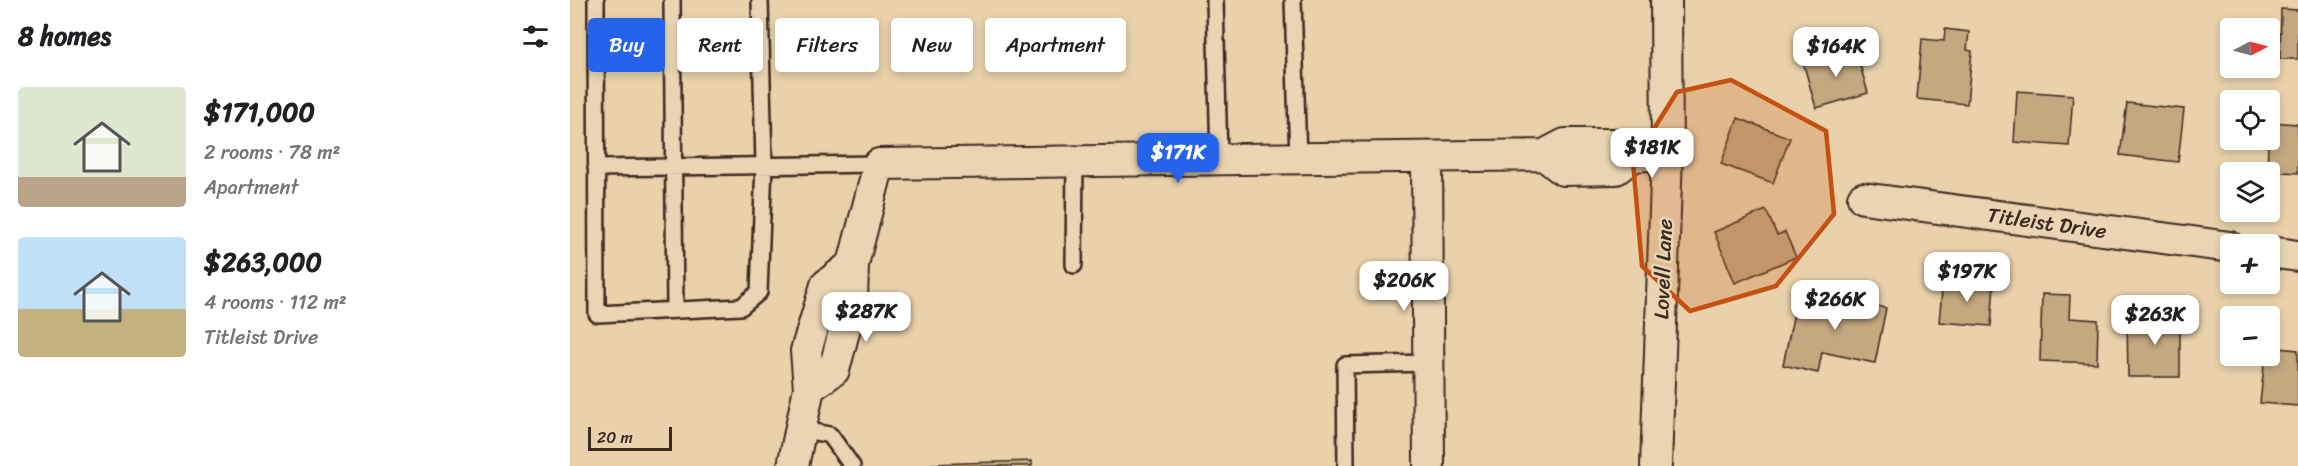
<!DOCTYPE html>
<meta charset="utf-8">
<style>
:root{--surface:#fff;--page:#f6f6f6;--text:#202124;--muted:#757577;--accent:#2563eb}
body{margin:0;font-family:Sriracha,sans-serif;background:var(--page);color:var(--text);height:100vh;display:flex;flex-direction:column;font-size:22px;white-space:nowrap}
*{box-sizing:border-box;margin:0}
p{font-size:20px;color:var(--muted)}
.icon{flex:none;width:33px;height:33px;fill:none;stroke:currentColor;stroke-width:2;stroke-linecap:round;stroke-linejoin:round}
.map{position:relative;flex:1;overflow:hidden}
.side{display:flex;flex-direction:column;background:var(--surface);width:570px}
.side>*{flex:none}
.top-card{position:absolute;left:18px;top:18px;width:570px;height:54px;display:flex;gap:12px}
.needle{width:39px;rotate:84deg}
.fabs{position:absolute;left:1650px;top:18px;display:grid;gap:12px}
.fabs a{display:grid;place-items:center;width:60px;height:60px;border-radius:6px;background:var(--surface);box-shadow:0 3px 9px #0003;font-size:30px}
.scale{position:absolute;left:18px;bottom:15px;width:84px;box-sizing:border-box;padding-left:6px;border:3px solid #3b2a1e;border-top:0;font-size:16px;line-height:21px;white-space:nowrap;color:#3b2a1e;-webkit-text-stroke:4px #e9d5b3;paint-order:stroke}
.price{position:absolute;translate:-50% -51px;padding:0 14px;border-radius:12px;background:#fff;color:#222;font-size:20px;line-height:39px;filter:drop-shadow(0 2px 3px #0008)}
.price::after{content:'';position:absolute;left:50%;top:36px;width:18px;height:14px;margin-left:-9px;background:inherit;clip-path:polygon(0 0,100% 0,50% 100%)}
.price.active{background:var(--accent);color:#fff}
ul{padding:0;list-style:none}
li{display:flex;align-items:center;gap:18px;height:150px;padding:0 18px}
li span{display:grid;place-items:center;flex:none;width:168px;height:120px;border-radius:6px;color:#555}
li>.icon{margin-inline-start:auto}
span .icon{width:72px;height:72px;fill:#fffc;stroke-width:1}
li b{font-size:26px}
h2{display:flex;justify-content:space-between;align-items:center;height:72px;padding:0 18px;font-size:26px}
.pill{padding:0 21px;border-radius:6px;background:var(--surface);box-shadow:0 3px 9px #0003;font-size:21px;line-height:54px}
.pill.active{background:var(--accent);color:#fff}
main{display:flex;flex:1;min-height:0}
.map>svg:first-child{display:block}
.building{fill:#c3a880;stroke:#3b2a1e;stroke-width:1.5}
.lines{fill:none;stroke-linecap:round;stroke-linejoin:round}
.lane-casing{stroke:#3b2a1e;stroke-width:20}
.street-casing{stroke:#3b2a1e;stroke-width:34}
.lane{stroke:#e9d5b3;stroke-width:15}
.street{stroke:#e9d5b3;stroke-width:30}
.marked{fill:#c55010;fill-opacity:0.2;stroke:#c55010;stroke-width:4.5;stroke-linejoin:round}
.labels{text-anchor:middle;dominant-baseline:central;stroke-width:5;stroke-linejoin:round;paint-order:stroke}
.street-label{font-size:21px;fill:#3b2a1e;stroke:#e9d5b3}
</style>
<main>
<section class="side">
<h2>8 homes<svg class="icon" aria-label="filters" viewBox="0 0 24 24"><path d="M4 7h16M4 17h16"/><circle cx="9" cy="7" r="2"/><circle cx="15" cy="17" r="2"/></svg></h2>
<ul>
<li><span style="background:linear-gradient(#dfe7d0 75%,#b9a48a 0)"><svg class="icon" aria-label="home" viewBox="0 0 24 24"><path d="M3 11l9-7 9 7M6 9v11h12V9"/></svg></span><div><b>$171,000</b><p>2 rooms · 78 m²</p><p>Apartment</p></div></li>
<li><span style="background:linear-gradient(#bfe0f5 60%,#c2b280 0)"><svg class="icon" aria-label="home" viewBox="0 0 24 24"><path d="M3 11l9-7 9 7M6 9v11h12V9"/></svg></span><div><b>$263,000</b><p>4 rooms · 112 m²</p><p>Titleist Drive</p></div></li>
</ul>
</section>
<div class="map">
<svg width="1728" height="466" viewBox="0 0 1728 466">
<rect width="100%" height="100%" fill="#e8d1ab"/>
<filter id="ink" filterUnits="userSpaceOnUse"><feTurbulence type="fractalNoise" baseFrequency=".0167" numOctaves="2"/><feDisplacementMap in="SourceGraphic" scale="12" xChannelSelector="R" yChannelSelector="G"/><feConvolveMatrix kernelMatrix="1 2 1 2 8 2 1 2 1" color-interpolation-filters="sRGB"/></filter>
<g filter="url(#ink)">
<path class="building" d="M1711,9L1728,10V59H1710Z
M1375,29L1399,32L1397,50L1402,51L1397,104L1347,99L1352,39L1374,41Z
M1285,47L1298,93L1246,108L1233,62Z
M1447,91L1503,95L1499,146L1444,142Z
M1557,103L1614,109L1608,162L1550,155Z
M1168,118L1220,138L1203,183L1151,164Z
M1700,122L1728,124V173L1697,171L1698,146H1692L1693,140H1700Z
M1196,210L1207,235L1215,232L1226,257L1165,283L1144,232Z
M1373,280L1424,284L1421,326L1369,322Z
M1259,285L1288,291L1287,301L1316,308L1305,363L1252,352L1248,373L1213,365L1225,308L1253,313Z
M1472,294L1500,295L1499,318L1528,320L1527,363L1470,361Z
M1610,311V377H1558L1557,319H1581V312Z
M1700,347L1728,350V406L1690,403L1695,356H1700Z
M462,461V466H360V464Z"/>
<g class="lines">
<g class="lane-casing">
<path id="lane" d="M26,0L27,314L171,307L189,292L194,165L190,0
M102,0L105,310
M645,0L649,160
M723,0L728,159
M26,168L309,164
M504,265L505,161
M229,429L260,435L282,466
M776,466L775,365L858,363"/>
</g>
<g class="street-casing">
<path id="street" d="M974,155L993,170L1046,169L1063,156L1079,155
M857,157L859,466
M1293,198L1660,247
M1700,252L1728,256
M239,388L264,370L282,301L283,264L309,164L974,155L995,144H1044L1063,156
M223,466L239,388L236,351L256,285L283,264
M1086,466L1097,154L1096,0"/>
</g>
<use href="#lane" class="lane"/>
<use href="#street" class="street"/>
</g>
</g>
<path class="marked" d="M1161,80L1256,131L1264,214L1206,286L1120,311L1072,266L1063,162L1107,92Z"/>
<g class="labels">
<g class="street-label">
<text transform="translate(1477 223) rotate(8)">Titleist Drive</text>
<text transform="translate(1093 269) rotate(-88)">Lovell Lane</text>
</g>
</g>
</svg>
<div class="fabs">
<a><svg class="needle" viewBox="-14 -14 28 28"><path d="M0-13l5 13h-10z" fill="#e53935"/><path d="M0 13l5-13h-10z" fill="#757577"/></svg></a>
<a><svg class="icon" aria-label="locate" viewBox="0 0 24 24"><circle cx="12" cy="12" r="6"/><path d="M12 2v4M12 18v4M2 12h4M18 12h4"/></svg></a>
<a><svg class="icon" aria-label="layers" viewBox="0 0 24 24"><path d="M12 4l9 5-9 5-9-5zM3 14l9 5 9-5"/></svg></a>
<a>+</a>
<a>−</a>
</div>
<div class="scale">20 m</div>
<b class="price" style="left:1266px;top:78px">$164K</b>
<b class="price" style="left:1082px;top:179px">$181K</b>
<b class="price active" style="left:608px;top:184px">$171K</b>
<b class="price" style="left:1397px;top:303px">$197K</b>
<b class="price" style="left:834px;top:312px">$206K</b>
<b class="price" style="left:1265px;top:331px">$266K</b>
<b class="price" style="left:296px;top:343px">$287K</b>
<b class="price" style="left:1585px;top:346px">$263K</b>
<div class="top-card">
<a class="pill active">Buy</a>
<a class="pill">Rent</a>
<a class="pill">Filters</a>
<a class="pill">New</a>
<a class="pill">Apartment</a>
</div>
</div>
</main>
